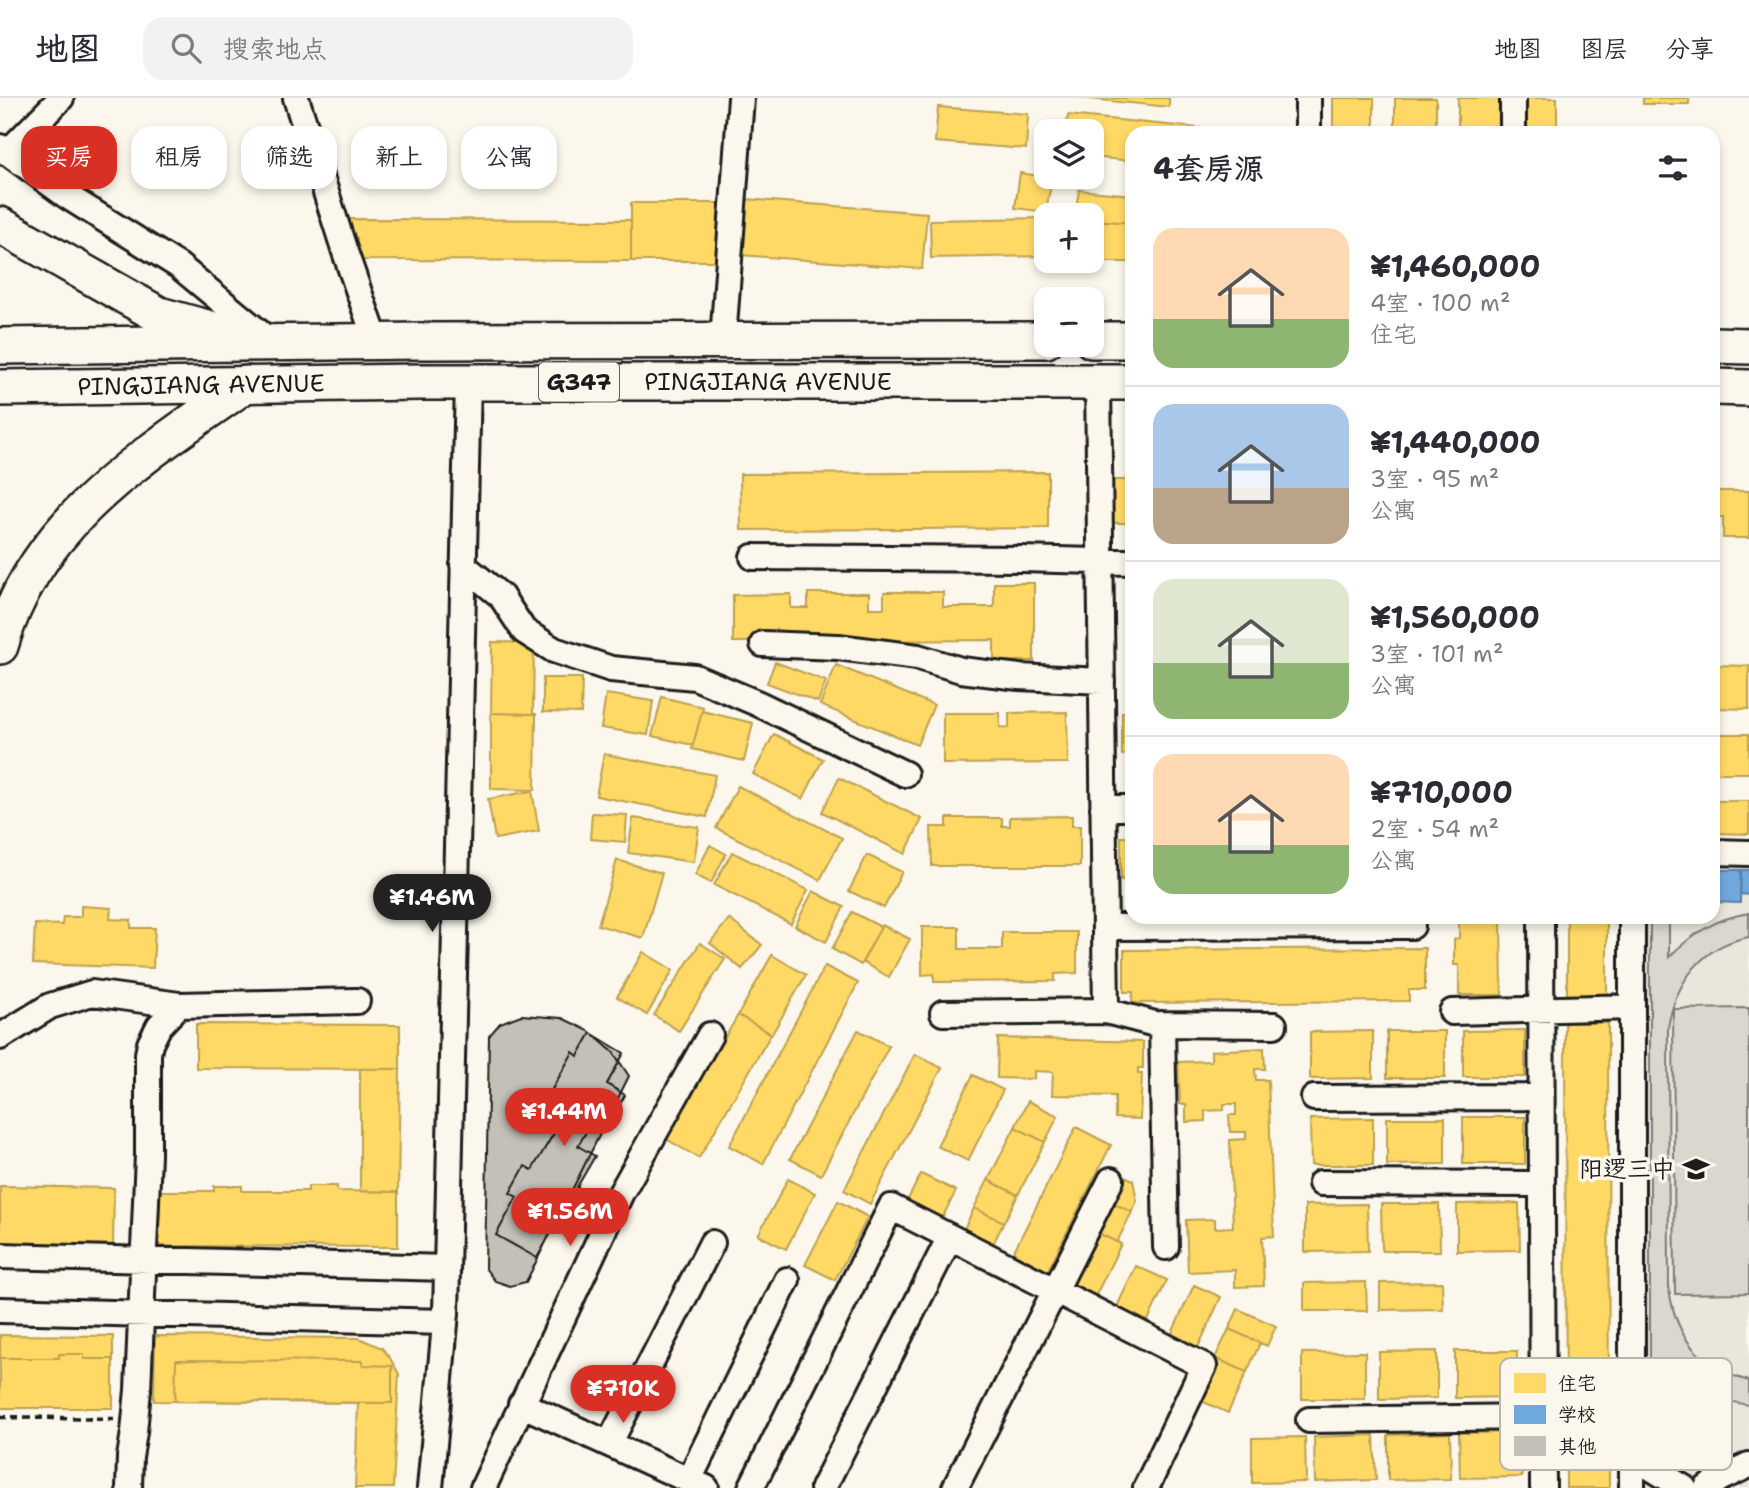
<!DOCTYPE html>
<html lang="zh">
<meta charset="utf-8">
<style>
:root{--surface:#fff;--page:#f2f2f3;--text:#2b2b33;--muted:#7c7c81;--line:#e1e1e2;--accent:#d93025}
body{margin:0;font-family:"Shantell Sans","LXGW WenKai TC",sans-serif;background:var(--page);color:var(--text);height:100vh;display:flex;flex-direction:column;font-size:26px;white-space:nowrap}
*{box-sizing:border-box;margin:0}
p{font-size:23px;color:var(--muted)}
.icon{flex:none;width:38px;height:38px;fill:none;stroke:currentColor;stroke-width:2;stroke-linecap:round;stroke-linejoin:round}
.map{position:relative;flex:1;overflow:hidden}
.details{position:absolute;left:1125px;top:28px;width:595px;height:798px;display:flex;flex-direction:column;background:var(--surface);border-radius:21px;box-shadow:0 4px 10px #0003}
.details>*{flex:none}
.banner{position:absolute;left:21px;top:28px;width:665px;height:63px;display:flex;gap:14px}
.buttons{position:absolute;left:1034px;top:21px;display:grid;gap:14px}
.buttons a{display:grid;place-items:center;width:70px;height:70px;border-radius:14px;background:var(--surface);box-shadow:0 4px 10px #0003;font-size:35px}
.price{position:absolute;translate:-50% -60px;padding:0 16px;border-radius:24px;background:var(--accent);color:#fff;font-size:23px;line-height:46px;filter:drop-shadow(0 2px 4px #0008)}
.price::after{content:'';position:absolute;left:50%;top:42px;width:21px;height:16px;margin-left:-10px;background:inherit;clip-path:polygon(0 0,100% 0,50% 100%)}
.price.active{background:#222;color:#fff}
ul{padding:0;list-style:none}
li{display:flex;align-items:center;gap:21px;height:175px;padding:0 28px}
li+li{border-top:2px solid var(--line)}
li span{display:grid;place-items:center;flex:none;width:196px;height:140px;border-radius:21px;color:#555}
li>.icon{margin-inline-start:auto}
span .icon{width:84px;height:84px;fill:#fffc;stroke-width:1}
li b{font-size:30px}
h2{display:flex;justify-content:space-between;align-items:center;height:84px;padding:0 28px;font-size:30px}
.pill{padding:0 24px;border-radius:21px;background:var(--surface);box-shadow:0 4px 10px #0003;font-size:24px;line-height:63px}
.pill.active{background:var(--accent);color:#fff}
header{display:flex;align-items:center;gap:42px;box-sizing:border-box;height:98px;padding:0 35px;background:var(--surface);border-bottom:2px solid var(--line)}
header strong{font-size:33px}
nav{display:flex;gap:38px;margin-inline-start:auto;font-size:24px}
.search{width:490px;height:63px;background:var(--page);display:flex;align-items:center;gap:18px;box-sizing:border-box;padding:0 24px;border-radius:21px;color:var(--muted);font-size:26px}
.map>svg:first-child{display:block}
.built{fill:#eae6dc}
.green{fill:#dad7ce;stroke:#7b7a75;stroke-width:2}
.homes{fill:#ffd966;stroke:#bba050;stroke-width:2}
.schools{fill:#6fa8dc;stroke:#567ea2;stroke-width:2}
.building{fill:#c3c0b8;stroke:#1c1c1c;stroke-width:2}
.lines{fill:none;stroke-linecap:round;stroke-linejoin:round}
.minor-casing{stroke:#1c1c1c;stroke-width:30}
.highway-casing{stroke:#1c1c1c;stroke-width:40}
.path{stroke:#1c1c1c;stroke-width:4.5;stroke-dasharray:7 5;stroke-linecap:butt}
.minor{stroke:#fbf7ec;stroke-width:24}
.highway{stroke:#fbf7ec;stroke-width:35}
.labels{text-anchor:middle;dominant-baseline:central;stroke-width:7;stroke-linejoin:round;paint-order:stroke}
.shield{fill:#fbf7ec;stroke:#5f5e5a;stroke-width:2}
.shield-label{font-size:23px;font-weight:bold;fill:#1c1c1c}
.street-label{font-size:24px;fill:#1c1c1c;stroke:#fbf7ec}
.poi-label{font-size:24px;fill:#1c1c1c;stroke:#fbf7ec;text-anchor:end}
.key{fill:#fbf7ec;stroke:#b8b5ae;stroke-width:2}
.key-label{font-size:19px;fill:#1c1c1c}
</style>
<header>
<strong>地图</strong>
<div class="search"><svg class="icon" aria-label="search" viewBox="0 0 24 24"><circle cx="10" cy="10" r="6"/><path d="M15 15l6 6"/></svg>搜索地点</div>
<nav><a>地图</a><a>图层</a><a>分享</a></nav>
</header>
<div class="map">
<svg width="1749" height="1390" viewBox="0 0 1749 1390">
<rect width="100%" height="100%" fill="#fbf7ec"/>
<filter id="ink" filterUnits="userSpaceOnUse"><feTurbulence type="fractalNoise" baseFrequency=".0143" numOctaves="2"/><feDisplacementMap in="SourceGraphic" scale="14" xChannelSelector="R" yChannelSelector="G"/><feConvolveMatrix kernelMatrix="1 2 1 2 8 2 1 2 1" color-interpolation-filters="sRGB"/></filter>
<g filter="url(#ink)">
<path class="built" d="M1713,766H1749V1390H1642L1647,819H1713Z"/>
<path class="green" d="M1749,815V839C1702,847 1675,885 1668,930L1669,1191C1676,1240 1700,1270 1749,1283V1307C1717,1303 1694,1286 1671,1264L1672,1326H1650V821H1669V859C1692,836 1716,820 1749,815Z
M1749,910V1195L1675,1196L1673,911Z"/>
<path class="homes" d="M1080,0H1169V9Z
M1333,0H1374V35H1333Z
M1395,0H1436V35H1395Z
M1458,0H1500V35H1458Z
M1524,0H1557V35H1524Z
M1643,0H1689V6H1643Z
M938,9L1028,16L1026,51L935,44Z
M1068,17L1207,31V35H1132V63L1092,59V33H1066Z
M1020,75L1052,80L1046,114L1015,110Z
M1079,92L1132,97V125L1092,122V117H1075Z
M745,101L927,115L922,171L741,157Z
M631,105H719L718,163H631Z
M1046,120V158L931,160L930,122Z
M349,121L631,122V163L356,162L357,140H349Z
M1092,122L1132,125V164H1055L1092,163Z
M1048,374V430L741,432L740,376Z
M1111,382H1132V425H1111Z
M1713,393H1749V440H1723V419H1713Z
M994,485H1034V563H994V542L733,544V497L791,496V510H808V495H869V510H884V494H943V509H994Z
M492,544L534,545L533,616L491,615Z
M775,564L826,583L818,604L767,585Z
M836,567L934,607L917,647L820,607Z
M1713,567L1749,568V611L1713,610Z
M543,580H582L581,615L543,614Z
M606,596L653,603L648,637L601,630Z
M662,599L703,609L693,647L652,638Z
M702,613L753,625L744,663L692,651Z
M1067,614L1068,665L943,666V615H1000V629L1009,630V615Z
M1122,614H1132V667L1131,656L1122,657Z
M491,615L536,616L535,692L491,691Z
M774,636L823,661L803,701L753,676Z
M1713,636H1749V675H1713Z
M604,656L715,677L707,719L596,698Z
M839,680L922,721L905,756L822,714Z
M738,688L842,740L820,782L716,730Z
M532,693L539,733L495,741L488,701Z
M1713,703H1749V736L1713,735Z
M592,715L627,717L625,744L590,741Z
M1072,718V728H1080V768H932L931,729H947V720H1002V728H1010V719Z
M633,720L699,729L694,764L628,755Z
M1121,739H1132V792H1129V782H1121Z
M710,747L726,756L711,785L695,777Z
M732,754L808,792L791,826L714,787Z
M867,757L902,774L884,810L849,793Z
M617,762L662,775L643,840L598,827Z
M813,793L844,809L826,844L795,828Z
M81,808L111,810L110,821L131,822V830H155L153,870L33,866L35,826L62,827L63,819H81Z
M852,814L881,829L861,867L832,851Z
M1459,819H1501L1502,897H1459V867H1454V841L1459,840Z
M1567,819H1607V901H1567Z
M729,821L762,847L742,871L710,845Z
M882,827L910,841L889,879L862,864Z
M922,829H959V851H1002V834H1077V875L1055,876V883L934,884V876L922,877Z
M700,845L725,861L679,933L654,917Z
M1425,850V892H1409V903L1132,905L1133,894H1124V852Z
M643,854L673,872L647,917L617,899Z
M772,857L806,877L772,936L738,917Z
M825,868L858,885L763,1066L729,1048Z
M738,917L771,936L699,1060L666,1041Z
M1565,925H1608L1609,1390H1566Z
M196,926L400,927V971L196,970Z
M858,932L889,948L821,1077L790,1061Z
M1525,932V979H1463V933Z
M1373,933V980L1310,981V934Z
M1387,933H1445V980H1387Z
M998,940L1143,944V970H1138V976H1142L1140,1021L1115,1020V998L1052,997L1053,974L1034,973V981L997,980Z
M1264,950L1265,971H1255L1256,982H1268L1274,1138L1262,1139L1264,1188L1235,1189V1172L1188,1174L1186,1122L1215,1121V1130L1233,1129L1230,1042L1246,1041V1034H1230L1229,1017H1236V1006H1224V1012L1205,1013V1023L1186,1024V1006H1180L1178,964L1211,963V953Z
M915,956L942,970L870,1106L844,1092Z
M360,971H400L398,1094L360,1093Z
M973,977L1003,992L968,1063L937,1048Z
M1028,1003L1058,1018L1045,1044L1015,1029Z
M1463,1019H1525V1066H1463Z
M1373,1020V1067H1311L1310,1021Z
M1387,1020H1445V1066L1387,1067Z
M1015,1029L1045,1044L1018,1097L988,1082Z
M1076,1029L1111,1047L1045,1178L1010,1161Z
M921,1076L956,1093L940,1124L905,1107Z
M1125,1078L1133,1082L1137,1103L1132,1114L1112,1105Z
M788,1081L815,1095L786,1151L758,1137Z
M988,1082L1018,1097L1004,1124L974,1110Z
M0,1088L114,1090L113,1147L0,1145Z
M214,1088H242V1093H308V1088H337V1093L398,1094V1149L159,1148L160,1093H214Z
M838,1103L868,1119L835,1182L805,1167Z
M1109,1103L1132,1114L1117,1144L1094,1133Z
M1519,1105L1520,1152L1457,1153V1106Z
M1367,1106L1368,1153L1305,1154V1107Z
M1381,1106H1439L1440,1153H1382Z
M974,1110L1004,1124L991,1150L962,1135Z
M1094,1133L1121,1146L1093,1203L1066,1190Z
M1136,1168L1167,1182L1145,1229L1114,1215Z
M1366,1184L1367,1213H1304V1185Z
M1442,1184L1443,1211L1380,1212V1185Z
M1194,1187L1221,1199L1195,1256L1168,1244Z
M1238,1211L1276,1228L1267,1248L1229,1231Z
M1229,1231L1260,1245L1247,1274L1215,1260Z
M0,1237L113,1238V1310H0Z
M155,1238L359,1240L382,1250L390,1260L399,1276L393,1390H355L358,1305L154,1303Z
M1437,1253V1300L1379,1301V1254Z
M1455,1253H1517V1299L1455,1300Z
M1365,1254V1301H1302V1255Z
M59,1256H84V1261H113V1310H0V1260H59Z
M1215,1260L1247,1274L1228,1315L1197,1301Z
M176,1262L363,1263V1267L392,1268V1305L175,1303Z
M1521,1334L1522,1379L1460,1380L1459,1335Z
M1450,1335L1451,1381L1388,1382V1337Z
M1374,1337L1376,1382L1315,1384L1314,1339Z
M1305,1339L1306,1384L1252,1385V1340Z"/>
<path class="schools" d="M1713,772H1741L1740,805L1713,804Z
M1741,772H1749V797L1740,796Z"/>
<path class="building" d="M521,917L562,920L589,933L613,954L629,978L526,1184L510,1188L495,1183L485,1170L489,938L500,925Z
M591,935L624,955L607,986L625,997L610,1024L596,1016L578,1048L595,1058L577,1089L588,1095L572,1123L561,1117L537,1160L496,1137L517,1099L510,1095L525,1068L532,1072L554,1035L539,1026L555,998L550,995L573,954L578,958Z"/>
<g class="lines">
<g class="minor-casing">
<path id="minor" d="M296,0L344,151L376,243
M1308,35V0
M1513,35V0
M0,49L67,98L179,168L272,245
M7,55L61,0
M723,242L741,0
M1098,284L1106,913
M753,459L1021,461L1132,464
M463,467L501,498L524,533L554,552L611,571L695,579L759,606L905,676
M763,546L838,549L918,559L961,572L1019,579L1102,583
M1103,710H1132
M1713,754L1749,755
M1541,819L1543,1390
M1105,829L1412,828
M1452,914L1632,909
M943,915L1106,913L1155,926L1274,927
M1162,926L1166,1149
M0,939L50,908L92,895L179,907
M1314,1000L1541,999
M1321,1085L1542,1086
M0,1158L447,1170
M0,1212L445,1224
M521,1306L706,1390
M1309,1322L1542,1319
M609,1346L712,1145
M1632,1358L1684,1390
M689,1382L787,1182
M129,1390L130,1359L134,1334L138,1292L148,1057V956L150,946L159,928L179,907L357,903
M430,1390L446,1215L468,284
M483,1390L621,1095L710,937
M751,1390L891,1109L1204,1268L1146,1390
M823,1390L950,1139
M955,1390L1111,1082
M1632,1390V819
M1707,1390L1721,1380L1749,1367"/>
</g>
<g class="highway-casing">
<g id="highway">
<path d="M0,127L159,217L221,234"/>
<path d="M1092,242H1132"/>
<path d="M1713,247L1749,248"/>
<path d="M0,248L421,243L1046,242"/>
<path d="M1713,289L1749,290"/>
<path id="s1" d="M0,290L420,284H1132"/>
<path d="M0,548C35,422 146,357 246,286"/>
</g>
</g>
<path class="path" d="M0,1319L114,1321"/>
<use href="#minor" class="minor"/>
<use href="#highway" class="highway"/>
</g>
</g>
<defs>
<g id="school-bare" transform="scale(2.1)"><path d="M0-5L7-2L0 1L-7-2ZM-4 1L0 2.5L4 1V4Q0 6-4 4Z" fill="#1c1c1c" stroke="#fbf7ec" stroke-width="2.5" paint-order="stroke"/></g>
</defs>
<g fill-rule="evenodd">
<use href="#school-bare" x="1696" y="1071"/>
</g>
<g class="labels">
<rect class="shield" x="539" y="264.5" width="80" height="39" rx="5"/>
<g class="shield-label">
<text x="579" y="284">G347</text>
</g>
<g class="street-label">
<text stroke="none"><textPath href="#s1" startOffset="768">PINGJIANG AVENUE</textPath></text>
<text stroke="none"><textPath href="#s1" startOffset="201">PINGJIANG AVENUE</textPath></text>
</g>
<g class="poi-label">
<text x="1675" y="1071">阳逻三中</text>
</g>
</g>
<rect x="1500" y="1260" width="232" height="112" rx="10" class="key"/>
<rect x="1514" y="1275" width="32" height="20" fill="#ffd966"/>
<rect x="1514" y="1307" width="32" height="19" fill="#6fa8dc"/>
<rect x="1514" y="1338" width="32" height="20" fill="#c3c0b8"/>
<g class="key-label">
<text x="1558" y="1292">住宅</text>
<text x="1558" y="1323">学校</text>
<text x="1558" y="1355">其他</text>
</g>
</svg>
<div class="buttons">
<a><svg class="icon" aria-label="layers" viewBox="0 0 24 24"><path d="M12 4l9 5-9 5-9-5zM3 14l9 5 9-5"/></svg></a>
<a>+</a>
<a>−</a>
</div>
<b class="price active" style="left:432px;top:836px">¥1.46M</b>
<b class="price" style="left:564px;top:1050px">¥1.44M</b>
<b class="price" style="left:570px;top:1150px">¥1.56M</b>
<b class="price" style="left:623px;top:1327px">¥710K</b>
<div class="banner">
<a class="pill active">买房</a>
<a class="pill">租房</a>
<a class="pill">筛选</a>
<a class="pill">新上</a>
<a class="pill">公寓</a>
</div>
<section class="details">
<h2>4套房源<svg class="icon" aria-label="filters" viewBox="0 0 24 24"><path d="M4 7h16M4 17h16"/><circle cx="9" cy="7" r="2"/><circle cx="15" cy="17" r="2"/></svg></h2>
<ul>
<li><span style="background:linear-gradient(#ffd9b3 65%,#8fb573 0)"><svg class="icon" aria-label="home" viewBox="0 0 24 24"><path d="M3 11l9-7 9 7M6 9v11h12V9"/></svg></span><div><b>¥1,460,000</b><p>4室 · 100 m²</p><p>住宅</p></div></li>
<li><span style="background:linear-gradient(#a9c7e8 60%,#b9a48a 0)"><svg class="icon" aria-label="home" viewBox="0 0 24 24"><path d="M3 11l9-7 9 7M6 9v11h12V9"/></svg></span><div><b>¥1,440,000</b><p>3室 · 95 m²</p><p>公寓</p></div></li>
<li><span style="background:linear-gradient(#dfe7d0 60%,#8fb573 0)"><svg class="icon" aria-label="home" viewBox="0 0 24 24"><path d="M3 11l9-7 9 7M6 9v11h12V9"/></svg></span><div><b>¥1,560,000</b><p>3室 · 101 m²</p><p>公寓</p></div></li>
<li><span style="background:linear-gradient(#ffd9b3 65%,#8fb573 0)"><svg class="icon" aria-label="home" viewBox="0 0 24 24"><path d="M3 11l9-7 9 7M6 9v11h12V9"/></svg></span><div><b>¥710,000</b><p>2室 · 54 m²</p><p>公寓</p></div></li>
</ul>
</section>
</div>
